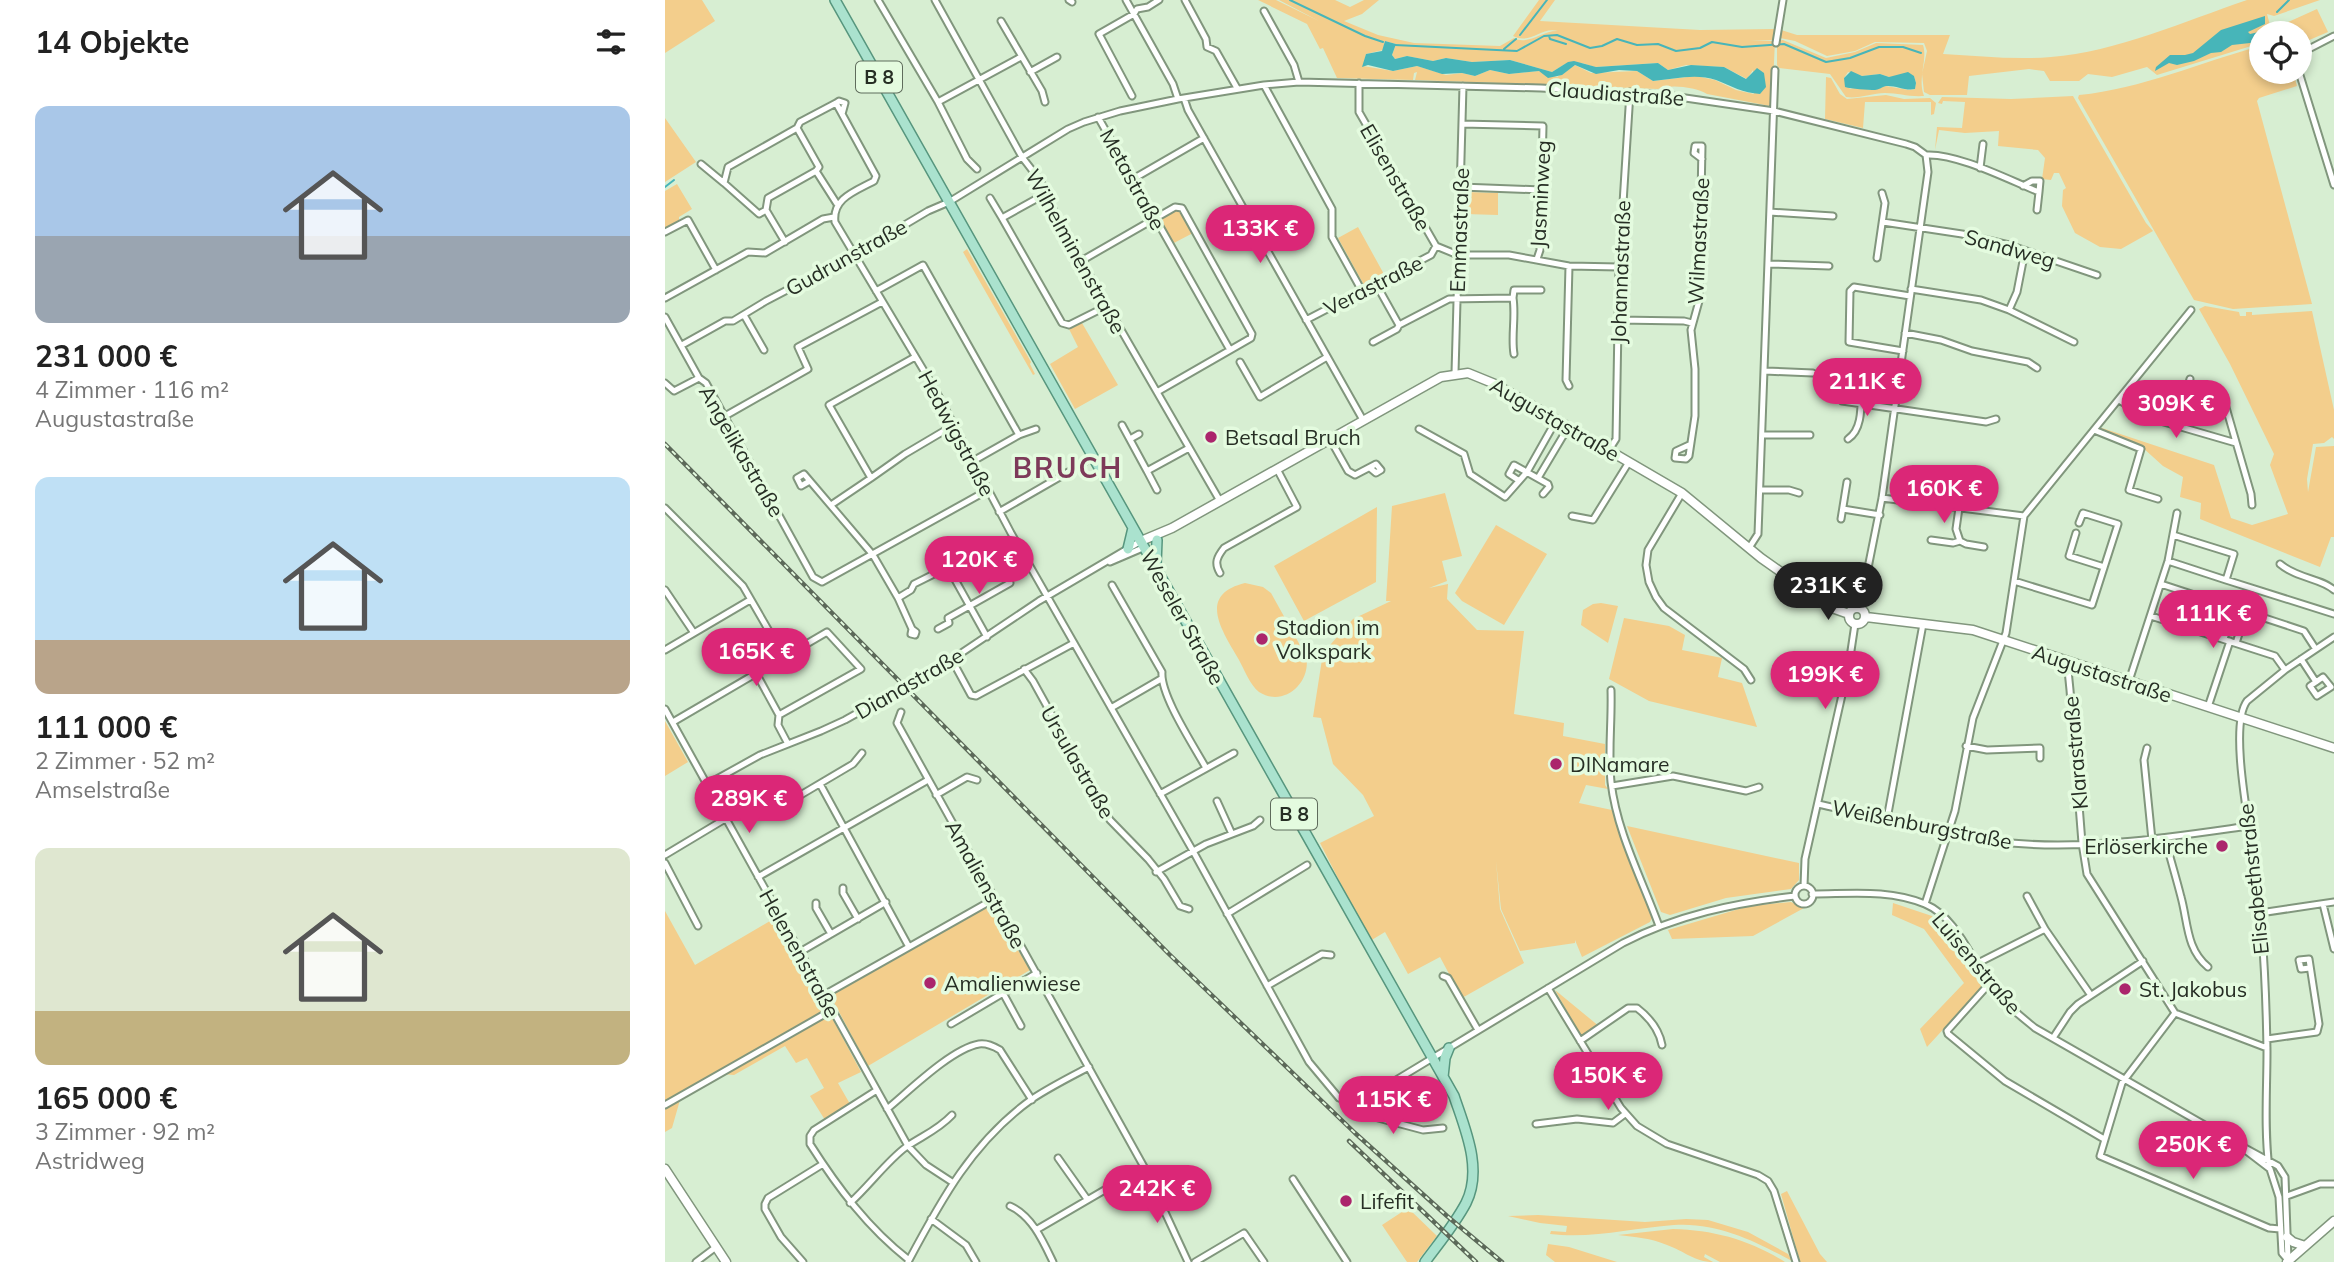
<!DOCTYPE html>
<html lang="de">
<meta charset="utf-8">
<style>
:root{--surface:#fff;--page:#f2f2f2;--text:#222;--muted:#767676;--accent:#db2777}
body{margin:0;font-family:Mulish,sans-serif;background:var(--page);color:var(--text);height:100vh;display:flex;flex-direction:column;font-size:26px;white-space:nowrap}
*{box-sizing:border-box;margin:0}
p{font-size:23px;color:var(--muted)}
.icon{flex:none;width:38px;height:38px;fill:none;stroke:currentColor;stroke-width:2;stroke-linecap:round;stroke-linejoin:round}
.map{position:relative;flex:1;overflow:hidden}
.panel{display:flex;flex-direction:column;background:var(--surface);width:665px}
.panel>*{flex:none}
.buttons{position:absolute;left:1584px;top:21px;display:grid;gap:14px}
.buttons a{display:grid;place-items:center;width:63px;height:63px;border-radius:50%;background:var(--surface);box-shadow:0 4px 10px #0003;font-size:35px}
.price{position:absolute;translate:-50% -60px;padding:0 16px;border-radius:24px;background:var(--accent);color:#fff;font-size:23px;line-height:46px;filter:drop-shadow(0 2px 4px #0008)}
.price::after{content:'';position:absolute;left:50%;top:42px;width:21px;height:16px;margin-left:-10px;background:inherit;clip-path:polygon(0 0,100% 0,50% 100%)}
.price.active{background:#222;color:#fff}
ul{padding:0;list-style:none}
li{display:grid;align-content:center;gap:14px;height:371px;padding:0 35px}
li span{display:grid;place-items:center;height:217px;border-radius:14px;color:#555}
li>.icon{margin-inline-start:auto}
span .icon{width:126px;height:126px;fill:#fffc;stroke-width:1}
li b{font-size:30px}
h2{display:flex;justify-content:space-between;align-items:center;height:84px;padding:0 35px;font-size:30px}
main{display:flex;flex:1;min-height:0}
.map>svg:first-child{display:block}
.green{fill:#f3ce8c;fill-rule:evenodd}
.water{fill:#47b5b9}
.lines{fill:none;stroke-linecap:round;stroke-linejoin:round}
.stream{stroke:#47b5b9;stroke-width:2}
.minor-casing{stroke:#81967d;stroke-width:9}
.secondary-casing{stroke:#81967d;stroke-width:11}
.primary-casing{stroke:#57967e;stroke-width:12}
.minor{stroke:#fff;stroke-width:5}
.secondary{stroke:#fff;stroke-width:8}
.primary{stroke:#aae2ce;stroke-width:9}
.rail-casing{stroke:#5c6959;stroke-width:4.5}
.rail{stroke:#e4fbdf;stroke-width:2;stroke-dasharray:5;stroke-linecap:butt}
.poi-dot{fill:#ab256c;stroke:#e4fbdf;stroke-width:2.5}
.labels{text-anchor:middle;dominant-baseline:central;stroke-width:7;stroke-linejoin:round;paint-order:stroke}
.shield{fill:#e4fbdf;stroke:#5f6c5c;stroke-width:2}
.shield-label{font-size:19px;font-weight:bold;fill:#262e24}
.street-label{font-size:21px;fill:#262e24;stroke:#e4fbdf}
.poi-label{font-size:21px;fill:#262e24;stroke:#e4fbdf;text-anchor:start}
.district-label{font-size:28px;font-weight:bold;letter-spacing:2px;fill:#7d3a59;stroke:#e4fbdf}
</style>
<main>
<section class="panel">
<h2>14 Objekte<svg class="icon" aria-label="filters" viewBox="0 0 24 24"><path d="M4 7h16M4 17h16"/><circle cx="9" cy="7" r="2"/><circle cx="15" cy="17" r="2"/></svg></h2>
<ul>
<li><span style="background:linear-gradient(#a9c7e8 60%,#9aa5b1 0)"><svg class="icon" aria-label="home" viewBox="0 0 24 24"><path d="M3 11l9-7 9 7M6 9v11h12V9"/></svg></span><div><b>231 000 €</b><p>4 Zimmer · 116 m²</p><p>Augustastraße</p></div></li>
<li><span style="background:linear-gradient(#bfe0f5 75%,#b9a48a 0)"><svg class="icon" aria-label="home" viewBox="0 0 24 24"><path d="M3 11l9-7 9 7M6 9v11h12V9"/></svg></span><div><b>111 000 €</b><p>2 Zimmer · 52 m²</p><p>Amselstraße</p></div></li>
<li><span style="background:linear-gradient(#dfe7d0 75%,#c2b280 0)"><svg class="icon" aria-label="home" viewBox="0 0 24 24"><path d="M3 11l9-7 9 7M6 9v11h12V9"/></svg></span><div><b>165 000 €</b><p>3 Zimmer · 92 m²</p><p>Astridweg</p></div></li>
</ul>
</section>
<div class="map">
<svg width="1669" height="1262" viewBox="0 0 1669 1262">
<rect width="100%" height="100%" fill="#d7eed2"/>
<path class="green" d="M0,0H37L50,21L0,53Z
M593,0H611L654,21L614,0H670L685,7L699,0H714L697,14L679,21L713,35L749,43L835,46L849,38C862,46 878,30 893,31C876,26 866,45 848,36L874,0H890L875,21L1035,30L1111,29L1110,40H1085L1110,41L1107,104L1105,106L1042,94C1030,87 1006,84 993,89L750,80L752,72L749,73L748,80L672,78L658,48L655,49L642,24ZM720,41L731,44L727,55L730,59L742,56L768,61L781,58L807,62L845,60L887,72L900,64L917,63L930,67L993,63L1003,70L1021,65L1059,67L1082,79L1088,70L1089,94L1071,90L1050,80L1031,76L988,81L972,71L926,73L910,65L892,77L874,71L844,74L825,70L810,76L797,73L781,75L752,66L728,71L698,66L701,54L718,50Z
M1582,0H1655L1609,16L1602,14L1607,33H1596V43L1492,75L1482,67L1447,77L1423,74L1414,81H1385L1379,71L1364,69L1304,76L1302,95H1265L1259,92L1257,74L1262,51L1259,43L1210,42L1190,51L1162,56L1130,41L1115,38L1113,40V29L1132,35H1285L1278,54C1314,56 1350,60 1386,57C1451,52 1520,21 1582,0Z
M1652,9L1663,32L1635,44L1634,33H1625L1621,23Z
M1118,40L1161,58L1190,52L1211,43L1258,45C1263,61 1252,77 1259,96C1243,97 1234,93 1220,93C1207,93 1194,99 1181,97L1165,74L1114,68L1112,65V41ZM1183,72L1197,76L1215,74L1224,77L1249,76L1251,83L1250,89L1244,90L1221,86L1206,90L1193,87L1185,89L1179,78Z
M1596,46V72H1628L1632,86L1594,98L1592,101L1647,304L1568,309L1529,300L1413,98L1414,95C1477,89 1535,62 1596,46Z
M1161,77L1166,78L1175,94L1182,99L1221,95L1239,99L1265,98L1271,103L1269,114L1266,115V102H1200L1198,128L1160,119Z
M1408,96L1481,223L1488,231L1456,249L1435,247L1410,233L1397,206L1398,190L1401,188L1394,173H1389L1386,180L1377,179L1380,158L1373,150L1333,146L1334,131L1300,133L1274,130L1270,150L1272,127L1297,128L1300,102L1278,101L1277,104L1273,103L1277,97L1346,99Z
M0,118L31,162L0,182Z
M12,184L27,209L14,217V220L0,229V191Z
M801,192L833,193V215L800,214Z
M511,210L516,211L528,233L507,244L495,222L497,218Z
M693,227L720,276L700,287L673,238Z
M302,249L366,362L365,364L370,374L368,375L298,252Z
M1540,306L1574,312L1575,316H1581V312H1587V315L1647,311L1669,410V439L1667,437L1659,443L1648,444L1642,479L1643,492L1651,447L1669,446V537H1666L1655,567L1535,519L1536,503L1515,497L1518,477L1498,466L1477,447L1435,431L1437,428L1549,465L1566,518L1587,525L1623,514L1605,465L1609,454L1565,364L1534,309Z
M417,323L453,385L410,409L385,364L413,347L404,329Z
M780,493L797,556L777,561L782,581L764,588L783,584L782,599L812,630L859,631L849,714L899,723L898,736L940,744V785L943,789L921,785L914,803L947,810L987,918L985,922L917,957L910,940V943L855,951L836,909L831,861L835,909L859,963L797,998L775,957L743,974L720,932L705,941L655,843L709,816L698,795L668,764L656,718L648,717L658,653L688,619L726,601H721L727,506Z
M712,507L711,582L639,621L609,566Z
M831,525L882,554L839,625L797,601L790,593Z
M580,583L598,587L606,593L641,656C647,682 619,708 594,692C585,685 579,669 574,660C558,632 531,595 580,583Z
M936,603L953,606L943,643L916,625L918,610L928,604Z
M959,618L1004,626L1020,635L1017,650L1057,658L1053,677L1077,683L1092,727L984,701L944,679Z
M0,721L23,762L0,776Z
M962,826L1134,863V880L1126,889L1061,898L1005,915L996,912Z
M1126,902L1139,908L1088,936L1007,939L1003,930L1084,906Z
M1228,903L1267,916L1282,932L1317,987L1262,1047L1255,1029L1299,983L1259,929L1227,915Z
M326,905L365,970L203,1066L165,995Z
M0,911L30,965L110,918L142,971L196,1072L173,1083L185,1104L160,1120L145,1096L159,1088L142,1058L131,1063L120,1046L69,1075L56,1074L15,1100L7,1128L0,1132Z
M890,990L935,1027L917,1038Z
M1122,1191L1155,1254L1162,1262H1135L1116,1194Z
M743,1208L772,1236L752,1262H742L717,1225Z
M873,1215L980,1222L1021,1219L1043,1220L1083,1232L1123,1254L1127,1261C1090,1241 1052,1222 1009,1225C967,1228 928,1239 885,1234L886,1231L901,1232L902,1226L875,1223L843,1216Z
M1008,1229C1049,1230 1085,1240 1120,1262H1055L1040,1254L1039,1257L1048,1262C1030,1262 1019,1251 1002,1245C986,1238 970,1237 953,1235Z
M883,1244L904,1247L952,1262H890L881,1255Z"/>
<path class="water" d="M1600,16V24L1583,32L1585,34L1598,31L1604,33H1596L1594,42L1567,45L1556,52L1546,53L1529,61L1512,65L1504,63L1490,71L1491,67L1505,55H1520L1528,53L1556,30Z
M720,41L731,44L727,55L730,59L742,56L768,61L781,58L807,62L845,60L887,72L903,62L909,61L931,67L993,63L1003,70L1026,65L1059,67L1081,79L1092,68L1099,73L1101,87L1095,94C1078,93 1066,86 1051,80C1031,73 1009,79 988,81L972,71L954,70L931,74L910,65L897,75L883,78L874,71L844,74L825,70L810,76L797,73L777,74L752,66L728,71L703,65L697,67L701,54L717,51Z
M1186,71L1197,76L1215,74L1224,77L1243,72L1249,76L1251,83L1250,89C1240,91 1230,85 1221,86C1217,87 1213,90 1210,90C1203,90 1186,89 1180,87L1179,78Z"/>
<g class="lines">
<path class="stream" d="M625,0L700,36L718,42
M1612,12L1624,0
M855,35L882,0
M884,36L885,39L901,44
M730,45L852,51L879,36L892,35L925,48L937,46L952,39L972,45L993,44L1011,51L1035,48L1047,42L1077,47L1119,44L1161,62L1185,58L1214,47H1238L1256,53
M839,49L851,39
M0,187L9,180"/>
<g class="minor-casing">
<path id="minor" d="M213,0L273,102L302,159L312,169
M270,0L357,157C370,174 386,192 389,214L555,501
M404,0L407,2
M461,0L508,84L513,99
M520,0L541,39L542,47L551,51L572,88
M599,11L629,65L634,82
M336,21L377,91L380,102
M1111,43L1118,0
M1634,54L1669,36
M365,72L392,57
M1634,72L1669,185
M694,83V112L771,246L793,255H844L904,266L954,267
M599,85L667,209V237L697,291
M467,96L434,34L469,14L472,9L483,7L494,0
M519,98L523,110L698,420
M273,102L356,57
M177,114L171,103L174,101L180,103L177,114L211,176L209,181C191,191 167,198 170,222L271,391L346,533L528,851L644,1062L674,1098L685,1103L698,1100L958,943C1012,915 1070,903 1130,896
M433,117L565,350
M797,124L878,126L875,250L872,259
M132,128L135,122L171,103
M1261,155C1292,153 1344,180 1374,192L1372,210
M36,164L59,183
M1315,168L1318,144
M151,171L103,198L101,210L94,214L59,183L63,167L132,128L154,167L151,171L172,204
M468,179L539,138
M1358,186L1367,181H1375L1374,192
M796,187L876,190
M382,193L337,218L397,323L404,325L442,306
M325,198L337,218
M101,210L120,242
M1105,212L1168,216
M1218,222L1297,234L1344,245L1432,275
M0,232L23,220L51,270
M1212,258L1220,203L1217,193
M416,261L510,207L517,208L587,334L586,338L492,392
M1104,264L1164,266
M904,266L901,380L904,386
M711,284L734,325L784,299L848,298C851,317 846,336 849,354
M1246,289L1316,300L1344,310L1409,342
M211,291L258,265L354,435L308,461
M0,298L83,252L100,253L158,219L169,217
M848,298L849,290H876
M1344,310L1352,292L1360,251
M79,315L99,350
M0,317L34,378L41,383L148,577L157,582L323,490
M641,320L766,255L771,246
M953,320L1019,321L1027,323
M1240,333L1276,340L1307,351L1363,362L1372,368
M708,342L732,329L734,325
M17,345L60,321H68L101,301L189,255L263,211L284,202L403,129L419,122L455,111L513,99L599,85L634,82L876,88L1000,95L1109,111L1241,144L1250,147L1261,155
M1238,351L1184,342L1185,291L1189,287L1245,296
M250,357L164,405L206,478L240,454L289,425
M575,362L595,397L662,357
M1100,371L1148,373
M790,373L798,86
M0,383L9,391L34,378
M1555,397L1560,404L1586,494L1587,505
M1454,400L1485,418L1571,443
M1177,401L1321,422L1331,419
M60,416L143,369L133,347L217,302
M457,425L482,471
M1512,427L1525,379
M754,429L799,454L805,474L840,497L862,472L892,419
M1429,430L1476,449L1464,490L1493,499
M354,435L371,429
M1098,435H1145
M465,439L474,434
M665,439L683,471L690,475L711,464L716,470L711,473L705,468
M1183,439C1200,428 1195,398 1197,380
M1024,445L1011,451L1010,458L1021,459L1024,456L1030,416V369L1026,330L1034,301L1037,146H1030L1029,153L1037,159
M944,450L951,439L954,267L965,92
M873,478L904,426
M853,480L844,474L849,465L883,484L884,487L878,494
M143,482L136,486L132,478L139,474L208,555L233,598L247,629L246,634L250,635L251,632L247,629
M492,490L482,471L524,448
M1096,490H1124L1134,493
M1017,493L983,550L981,565L984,582L991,597L999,608L1079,669L1086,680
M1217,498L1359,516
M166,505L206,478
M0,508L78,586L119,657
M1294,508L1291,529L1295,541
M1178,509L1215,515
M334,512L419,463
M907,516L928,520L964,462
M1176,519L1182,482
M1411,533L1404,556L1439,567
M1266,540L1288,543L1295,541L1301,544L1319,547
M1084,548L1093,534L1110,70
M1503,561L1561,580L1569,554L1508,535
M445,562L480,547
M1615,564C1633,579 1656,578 1669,590
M283,567L322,637
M555,573C549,563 552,557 559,548L632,507L612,469
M1561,580L1669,614
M1349,581L1427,605L1453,524L1418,513L1414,523
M1496,584L1639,631L1650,648
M447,585L497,672C495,695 529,746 541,768
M0,590L29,633
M233,598L246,590L249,584L283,567L303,553L314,552
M1195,608L1217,498L1263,172L1261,155
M1486,616L1610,656L1620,670
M273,629L284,623L283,618L345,583
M1559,639L1569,608
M1571,643L1581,612
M0,650L85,600
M1636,659L1651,682L1645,686L1652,696L1666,687L1658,677L1651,682
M287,660L306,695L311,696L409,643
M1406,662L1403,670L1405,690L1417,843L1422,874L1510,1013L1602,1048
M359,669L368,681L445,820L483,859L499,879L515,906L524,909
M91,673L114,715
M1464,681L1503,561L1512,513
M946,690C947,721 943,751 946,782C952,833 977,879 994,926
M1543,707L1565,641
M446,708L496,679
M0,709L243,1146L261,1165L287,1182
M236,712L232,723L479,1167L523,1262
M8,722L162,632L196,669L114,715L113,725L123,744
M1301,746L1322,750L1375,748V758
M1482,748L1479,760L1487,840
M155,784L244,947
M41,785L95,755L156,731L180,720L280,664L374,601L476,541
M947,786L1008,776L1081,791L1094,787
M495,794L569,753
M271,795L302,777L312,780
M552,801L567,834
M1153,804C1217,818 1281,837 1346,843C1426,850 1506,837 1584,826
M119,812L117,806L188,764L197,753
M1222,819L1258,624
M1500,838C1505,858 1511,877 1516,897C1523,922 1521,949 1543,967
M0,855L60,819
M0,863L33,926
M491,872L541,844L588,826L595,820
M93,877L263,780
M1139,886L1140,859L1184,664L1190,624
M1130 895a9 9 0 1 1 18 0a9 9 0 1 1-18 0Z
M178,888V893L193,919
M1147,894C1186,894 1223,889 1260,904C1291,917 1305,957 1324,983C1336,1001 1353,1014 1370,1028L1571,1143L1605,1169L1614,1197L1617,1253L1623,1260
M1362,896L1380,929
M151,903V908L166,934
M1260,904L1290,811L1308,718L1341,633L1359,516L1526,310
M1658,904L1669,949
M1595,913L1669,902
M562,914L642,865
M135,952L221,902
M1311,964L1380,929L1425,994
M778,976L783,978L813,1030
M1324,984L1282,1031L1283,1034L1340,1081L1439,1139
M602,986L657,954L666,955
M883,988L956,1108L972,1126L1002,1144L1093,1175L1103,1181L1109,1191L1131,1262
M338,993L356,1026
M159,995L329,899
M1510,1013L1457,1083L1435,1156L1604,1228L1615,1229
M286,1024L372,973
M1388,1038L1405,1012L1413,1004L1478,961
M1602,1039L1652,1032L1654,1024L1644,959L1634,960L1636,969L1645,968
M915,1041L963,1008H972C985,1018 994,1029 997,1045
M212,1090L149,1130L145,1136V1144C173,1188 203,1228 244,1260
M698,1100L705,1113L713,1118L758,1130L778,1128
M0,1105L167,1010
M222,1109C244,1091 286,1049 314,1044C322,1043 328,1046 335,1050L367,1100
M871,1124L912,1119L948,1123L960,1114
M1578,1147L1613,1166L1620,1177L1623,1260
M393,1158L422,1199
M1604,1168C1599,1130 1602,1089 1602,1051C1601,985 1598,918 1588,854C1584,823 1564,725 1582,701L1620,670L1669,637
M628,1179L682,1262
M1622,1196L1655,1184H1669
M185,1203C204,1186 222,1161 241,1147C257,1136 273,1130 287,1115
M345,1206C367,1216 378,1241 388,1262
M266,1219L301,1245L311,1262
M371,1230L479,1167
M31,1262L51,1247
M138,1262L116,1237L100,1209V1204L103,1198L158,1164
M243,1262C276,1200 308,1141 367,1099C385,1087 405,1077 424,1067
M530,1262L579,1233L599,1262"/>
</g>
<g class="secondary-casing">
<path id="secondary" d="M476,541L507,528L776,377L803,373L830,384L1017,493L1096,558L1167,608L1184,614
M1184 616a8 8 0 1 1 16 0a8 8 0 1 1-16 0Z
M1201,617L1308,630L1669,748
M0,1169L61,1262
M1622,1237L1628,1242L1640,1246
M1622,1262L1669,1221"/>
</g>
<g class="primary-casing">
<path id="primary" d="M170,0L789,1096C800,1129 818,1169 801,1203C790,1224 774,1243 760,1262
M463,549L468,528
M491,565L492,540
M778,1077L780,1058L784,1048"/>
</g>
<use href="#minor" class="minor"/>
<use href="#secondary" class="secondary"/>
<use href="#primary" class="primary"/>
<g class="rail-casing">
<path id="rail" d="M0,444L504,954L690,1133L782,1216L837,1262
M684,1141L811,1262"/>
</g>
<use href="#rail" class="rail"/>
</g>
<g class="poi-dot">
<circle cx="546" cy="437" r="7"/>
<circle cx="597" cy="639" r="7"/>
<circle cx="891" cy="764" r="7"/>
<circle cx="1557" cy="846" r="7"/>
<circle cx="265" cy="983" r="7"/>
<circle cx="1460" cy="989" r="7"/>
<circle cx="681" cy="1201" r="7"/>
</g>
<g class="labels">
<g class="shield">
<rect x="191" y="61.5" width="46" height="31" rx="5"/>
<rect x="606" y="798.5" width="46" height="31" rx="5"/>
</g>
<g class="shield-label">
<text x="214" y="77">B 8</text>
<text x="629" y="814">B 8</text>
</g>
<g class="street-label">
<text transform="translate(951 93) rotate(4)">Claudiastraße</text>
<text transform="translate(731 177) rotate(60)">Elisenstraße</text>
<text transform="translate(468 179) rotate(61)">Metastraße</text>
<text transform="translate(875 194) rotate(-87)">Jasminweg</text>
<text transform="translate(794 230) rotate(-88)">Emmastraße</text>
<text transform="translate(1033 241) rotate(-87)">Wilmastraße</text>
<text transform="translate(1345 248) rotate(16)">Sandweg</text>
<text transform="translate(411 251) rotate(61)">Wilhelminenstraße</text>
<text transform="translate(181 257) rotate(-29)">Gudrunstraße</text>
<text transform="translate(955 272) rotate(-88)">Johannastraße</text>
<text transform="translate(708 285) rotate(-27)">Verastraße</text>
<text transform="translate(890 419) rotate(30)">Augustastraße</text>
<text transform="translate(292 433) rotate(62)">Hedwigstraße</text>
<text transform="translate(77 451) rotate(60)">Angelikastraße</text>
<text transform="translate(518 617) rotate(61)">Weseler Straße</text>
<text transform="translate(1437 673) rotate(18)">Augustastraße</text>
<text transform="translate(244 683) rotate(-30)">Dianastraße</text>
<text transform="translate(1410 753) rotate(-95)">Klarastraße</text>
<text transform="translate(413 762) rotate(60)">Ursulastraße</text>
<text transform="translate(1257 824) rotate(11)">Weißenburgstraße</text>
<text transform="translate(1588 879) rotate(-96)">Elisabethstraße</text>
<text transform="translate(321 884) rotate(61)">Amalienstraße</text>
<text transform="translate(135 953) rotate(61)">Helenenstraße</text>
<text transform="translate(1312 963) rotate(50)">Luisenstraße</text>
</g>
<g class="poi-label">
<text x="560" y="437">Betsaal Bruch</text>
<text x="611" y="627">Stadion im<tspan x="611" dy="24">Volkspark</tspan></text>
<text x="905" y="764">DINamare</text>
<text x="1543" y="846" text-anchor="end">Erlöserkirche</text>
<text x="279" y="983">Amalienwiese</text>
<text x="1474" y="989">St. Jakobus</text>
<text x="695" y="1201">Lifefit</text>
</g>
<g class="district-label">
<text x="403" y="467">BRUCH</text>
</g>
</g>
</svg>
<div class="buttons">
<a><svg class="icon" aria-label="locate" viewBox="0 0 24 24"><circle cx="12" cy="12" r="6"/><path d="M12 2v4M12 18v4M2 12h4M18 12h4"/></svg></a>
</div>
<b class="price" style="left:595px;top:265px">133K €</b>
<b class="price" style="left:1202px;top:418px">211K €</b>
<b class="price" style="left:1511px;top:440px">309K €</b>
<b class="price" style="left:1279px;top:525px">160K €</b>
<b class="price" style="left:314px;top:596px">120K €</b>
<b class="price active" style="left:1163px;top:622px">231K €</b>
<b class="price" style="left:1548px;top:650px">111K €</b>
<b class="price" style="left:91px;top:688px">165K €</b>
<b class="price" style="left:1160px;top:711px">199K €</b>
<b class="price" style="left:84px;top:835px">289K €</b>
<b class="price" style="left:943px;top:1112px">150K €</b>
<b class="price" style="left:728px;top:1136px">115K €</b>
<b class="price" style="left:1528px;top:1181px">250K €</b>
<b class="price" style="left:492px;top:1225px">242K €</b>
</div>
</main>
